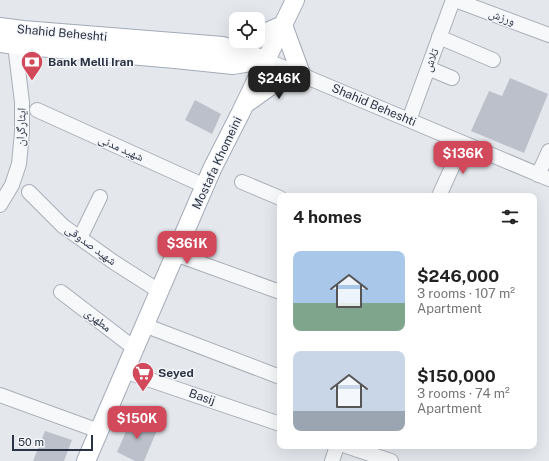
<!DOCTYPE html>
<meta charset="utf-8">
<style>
:root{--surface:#fff;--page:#f6f6f6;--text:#222;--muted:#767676;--accent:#d1495b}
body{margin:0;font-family:"Public Sans","Noto Naskh Arabic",sans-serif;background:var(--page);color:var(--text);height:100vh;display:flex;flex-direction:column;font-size:15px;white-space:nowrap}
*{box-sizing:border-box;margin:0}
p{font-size:13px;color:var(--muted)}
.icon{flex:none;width:22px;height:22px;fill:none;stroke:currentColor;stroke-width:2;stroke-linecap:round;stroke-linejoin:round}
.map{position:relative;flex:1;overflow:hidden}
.sheet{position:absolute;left:277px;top:193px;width:260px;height:256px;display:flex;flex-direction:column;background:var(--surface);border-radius:8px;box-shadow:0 4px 16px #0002}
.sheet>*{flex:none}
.buttons{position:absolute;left:229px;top:12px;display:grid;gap:8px}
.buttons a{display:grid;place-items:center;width:36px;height:36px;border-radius:8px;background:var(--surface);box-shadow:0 4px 16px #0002;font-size:20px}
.scale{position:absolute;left:12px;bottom:10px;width:81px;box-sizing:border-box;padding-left:4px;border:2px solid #2b3445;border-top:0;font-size:11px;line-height:14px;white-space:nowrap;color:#2b3445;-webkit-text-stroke:3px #f4f6f9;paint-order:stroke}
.price{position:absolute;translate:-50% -34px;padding:0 9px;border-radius:8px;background:var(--accent);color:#fff;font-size:13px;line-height:26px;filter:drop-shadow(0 1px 2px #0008)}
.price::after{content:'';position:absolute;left:50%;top:24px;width:12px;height:9px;margin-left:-6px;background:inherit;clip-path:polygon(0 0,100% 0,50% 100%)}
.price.on{background:#222;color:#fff}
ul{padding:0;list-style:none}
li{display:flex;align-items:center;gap:12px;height:100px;padding:0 16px}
li span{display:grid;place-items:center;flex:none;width:112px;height:80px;border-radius:8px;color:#555}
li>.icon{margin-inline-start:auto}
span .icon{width:48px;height:48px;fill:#fffc;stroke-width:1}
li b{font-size:17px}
h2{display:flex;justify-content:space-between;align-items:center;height:48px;padding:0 16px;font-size:17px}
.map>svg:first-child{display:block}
.building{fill:#bbc0ca}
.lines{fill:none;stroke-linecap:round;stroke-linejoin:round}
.minor-casing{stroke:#a9aeb7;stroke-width:16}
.major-casing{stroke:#a3abb8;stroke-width:20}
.minor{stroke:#f7f8fa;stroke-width:14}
.major{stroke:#fff;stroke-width:18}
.labels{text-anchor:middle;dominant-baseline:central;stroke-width:3;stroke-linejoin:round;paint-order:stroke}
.street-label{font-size:12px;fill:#2b3445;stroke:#f4f6f9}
.poi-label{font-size:12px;font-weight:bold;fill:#2b3445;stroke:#f4f6f9;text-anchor:start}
</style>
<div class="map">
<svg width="549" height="461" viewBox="0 0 549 461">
<rect width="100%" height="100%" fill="#e4e7ec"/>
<path class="building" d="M510,78L548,94L524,153L471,131L489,91L502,96Z
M195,100L221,114L212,134L185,120Z
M132,418L158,428L144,461H135L117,452Z
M45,431L72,440L64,461H33Z"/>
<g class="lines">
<g class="minor-casing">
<path id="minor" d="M455,0L549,35
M439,37L493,60
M266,60L549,179
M428,68L452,78
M37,110L205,186
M409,120L453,0
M538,175L549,151
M242,182L280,198
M29,192L63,226L115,263L159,291
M439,196L463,143
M0,205L12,185L19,164L22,132V102L15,45
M80,238L100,197
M175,254L280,292
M61,292L134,348
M144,325L280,377
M124,371L280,424
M0,395L99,431
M346,446L391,461
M332,461L337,446"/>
</g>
<g class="major-casing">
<path id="major" d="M0,27L23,30L223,46L266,60
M0,43L15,45L175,59L233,65L263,60
M245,104L269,87L301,74L283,25L258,36
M86,461L212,169L241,112L266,60L295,0"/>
</g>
<use href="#minor" class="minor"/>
<use href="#major" class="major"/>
</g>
<defs>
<g id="bank-pin" transform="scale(1.15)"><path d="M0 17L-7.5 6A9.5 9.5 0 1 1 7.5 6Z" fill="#d1495b" stroke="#f4f6f9"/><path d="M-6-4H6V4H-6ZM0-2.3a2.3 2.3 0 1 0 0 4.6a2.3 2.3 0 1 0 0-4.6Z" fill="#fff"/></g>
<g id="supermarket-pin" transform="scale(1.15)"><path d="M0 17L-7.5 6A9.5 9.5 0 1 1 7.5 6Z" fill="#d1495b" stroke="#f4f6f9"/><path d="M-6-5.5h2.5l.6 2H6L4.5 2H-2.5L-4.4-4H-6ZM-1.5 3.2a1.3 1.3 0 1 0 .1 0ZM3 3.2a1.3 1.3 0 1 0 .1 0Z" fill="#fff"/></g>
</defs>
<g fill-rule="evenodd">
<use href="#bank-pin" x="32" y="62"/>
<use href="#supermarket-pin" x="143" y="373"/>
</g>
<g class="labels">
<g class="street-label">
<text transform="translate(502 17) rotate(20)">ورزش</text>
<text transform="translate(62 33) rotate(5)">Shahid Beheshti</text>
<text transform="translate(431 60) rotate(-70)">تلاش</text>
<text transform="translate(374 105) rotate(23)">Shahid Beheshti</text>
<text transform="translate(21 127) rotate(-88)">ایثارگران</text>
<text transform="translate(121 148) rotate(24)">شهید مدنی</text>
<text transform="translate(217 163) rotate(-65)">Mostafa Khomeini</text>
<text transform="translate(91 245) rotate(36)">شهید صدوقی</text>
<text transform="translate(98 320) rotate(38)">مطهری</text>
<text transform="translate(202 397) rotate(19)">Basij</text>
</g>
<g class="poi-label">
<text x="48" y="62">Bank Melli Iran</text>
<text x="158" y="373">Seyed</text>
</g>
</g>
</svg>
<div class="buttons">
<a><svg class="icon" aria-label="locate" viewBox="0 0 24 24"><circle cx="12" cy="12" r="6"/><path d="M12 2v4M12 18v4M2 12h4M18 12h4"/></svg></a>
</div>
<div class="scale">50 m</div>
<b class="price on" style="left:279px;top:100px">$246K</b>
<b class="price" style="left:463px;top:175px">$136K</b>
<b class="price" style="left:187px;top:265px">$361K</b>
<b class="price" style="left:137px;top:440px">$150K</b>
<section class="sheet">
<h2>4 homes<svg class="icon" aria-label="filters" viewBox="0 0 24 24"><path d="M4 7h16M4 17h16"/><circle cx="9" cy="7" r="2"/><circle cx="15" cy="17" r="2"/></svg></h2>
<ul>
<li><span style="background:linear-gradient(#a9c7e8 65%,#7fa58c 0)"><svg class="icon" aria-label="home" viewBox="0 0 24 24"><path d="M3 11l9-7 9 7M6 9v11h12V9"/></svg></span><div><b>$246,000</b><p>3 rooms · 107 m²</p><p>Apartment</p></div></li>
<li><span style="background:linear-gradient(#c9d6e8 75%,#9aa5b1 0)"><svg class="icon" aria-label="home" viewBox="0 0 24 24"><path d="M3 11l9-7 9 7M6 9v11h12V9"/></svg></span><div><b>$150,000</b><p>3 rooms · 74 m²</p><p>Apartment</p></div></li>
</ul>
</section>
</div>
